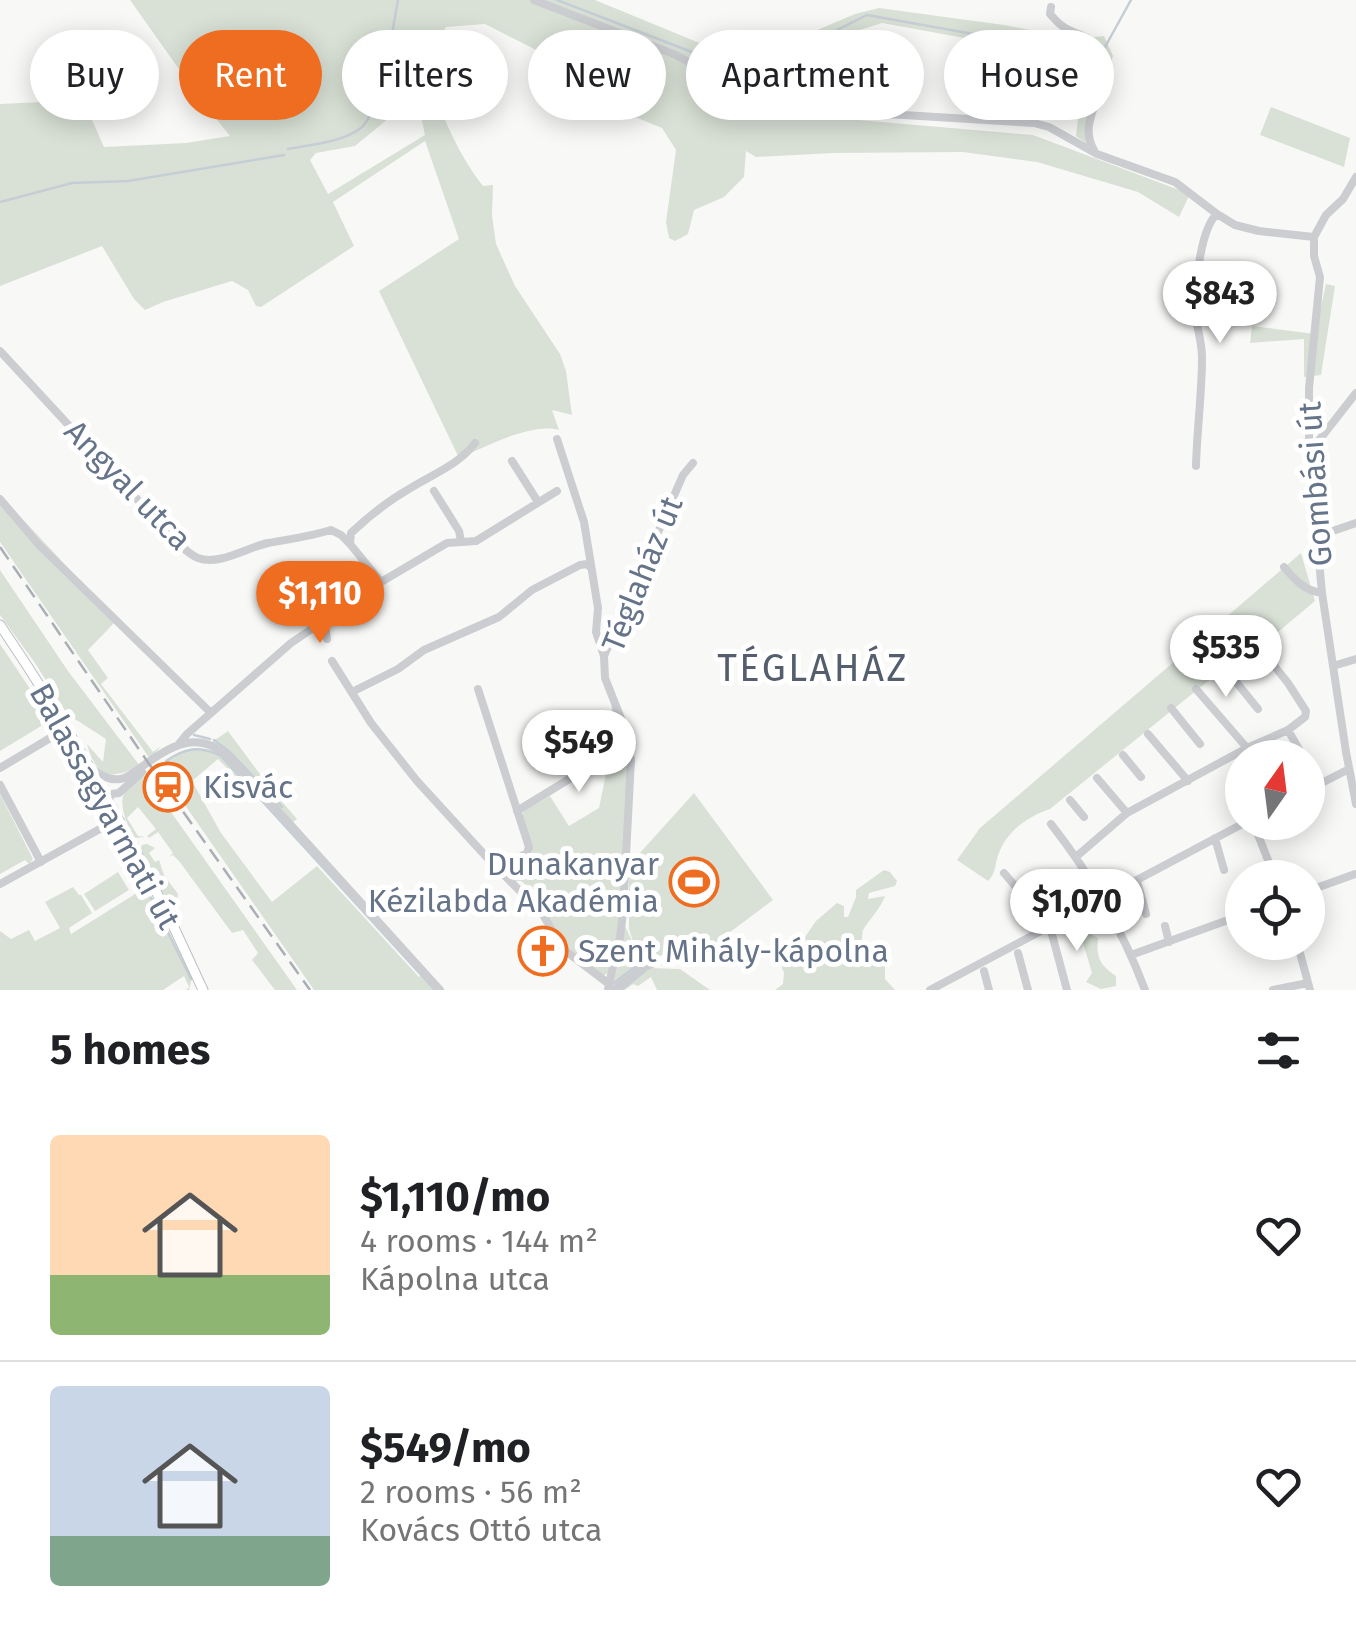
<!DOCTYPE html>
<meta charset="utf-8">
<style>
:root{--surface:#fff;--page:#f2f2f2;--text:#202124;--muted:#757577;--line:#e0e0e0;--accent:#ee6d20}
body{margin:0;font-family:"Fira Sans",sans-serif;background:var(--page);color:var(--text);height:100vh;display:flex;flex-direction:column;font-size:38px;white-space:nowrap}
*{box-sizing:border-box;margin:0}
p{font-size:32px;color:var(--muted)}
.icon{flex:none;width:55px;height:55px;fill:none;stroke:currentColor;stroke-width:2;stroke-linecap:round;stroke-linejoin:round}
.map{position:relative;height:990px;overflow:hidden}
.details{display:flex;flex-direction:column;background:var(--surface);flex:1}
.details>*{flex:none}
.hud{position:absolute;left:30px;top:30px;width:1298px;height:90px;display:flex;gap:20px}
.needle{width:65px;rotate:14deg}
.fabs{position:absolute;left:1225px;top:740px;display:grid;gap:20px}
.fabs a{display:grid;place-items:center;width:100px;height:100px;border-radius:50%;background:var(--surface);box-shadow:0 5px 25px #0003;font-size:50px}
.price{position:absolute;translate:-50% -85px;padding:0 22px;border-radius:35px;background:#fff;color:#222;font-size:32px;line-height:65px;filter:drop-shadow(0 2px 5px #0008)}
.price::after{content:'';position:absolute;left:50%;top:60px;width:30px;height:22px;margin-left:-15px;background:inherit;clip-path:polygon(0 0,100% 0,50% 100%)}
.price.active{background:var(--accent);color:#fff}
ul{padding:0;list-style:none}
li{display:flex;align-items:center;gap:30px;height:250px;padding:0 50px}
li+li{border-top:2px solid var(--line)}
li span{display:grid;place-items:center;flex:none;width:280px;height:200px;border-radius:10px;color:#555}
li>.icon{margin-inline-start:auto}
span .icon{width:120px;height:120px;fill:#fffc;stroke-width:1}
li b{font-size:42px}
h2{display:flex;justify-content:space-between;align-items:center;height:120px;padding:0 50px;font-size:42px}
.tag{padding:0 35px;border-radius:45px;background:var(--surface);box-shadow:0 5px 25px #0003;font-size:35px;line-height:90px}
.tag.active{background:var(--accent);color:#fff}
.map>svg:first-child{display:block}
.green{fill:#d9e1d6;fill-rule:evenodd}
.lines{fill:none;stroke-linecap:round;stroke-linejoin:round}
.stream{stroke:#c6ced5;stroke-width:2.5}
.major-casing{stroke:#bbbec3;stroke-width:11}
.minor{stroke:#cbcdd1;stroke-width:8}
.major{stroke:#fff;stroke-width:9}
.rail{stroke:#aaaeb5;stroke-width:2.5;stroke-dasharray:15 8;stroke-linecap:butt}
.labels{text-anchor:middle;dominant-baseline:central;stroke-width:10;stroke-linejoin:round;paint-order:stroke}
.street-label{font-size:32px;fill:#667489;stroke:#fff}
.poi-label{font-size:32px;fill:#667489;stroke:#fff;text-anchor:start}
.quarter-label{font-size:38px;letter-spacing:2.5px;fill:#545e6d;stroke:#fff}
</style>
<div class="map">
<svg width="1356" height="990" viewBox="0 0 1356 990">
<rect width="100%" height="100%" fill="#f8f9f6"/>
<path class="green" d="M130,0H595L702,44L751,56L782,45L855,14L879,8L1004,25L1075,39L1104,36L1113,56L1090,132L1094,149L1076,136L1079,110L1092,72L1086,60L882,23L853,32L749,84L771,100L827,112L847,119L1033,135L1190,194L1179,217L1138,192L1037,162L963,152L833,153L756,157L746,151L744,177L724,197L694,210L688,234L675,241L669,238L666,222L676,150L662,128L601,103L574,69L485,24L446,27L426,63C438,107 455,150 483,186L493,185L492,215L496,244L515,286L560,354L566,371L572,415L552,410L559,430C532,422 485,447 459,458L379,291L459,239L425,141L333,202L354,246L261,307L256,306L248,290L232,281L163,302L145,310L134,299L102,246L0,286V104L83,100L104,147L186,143L230,136L198,96ZM412,99L418,102L425,135L328,194L310,160L316,153L355,146Z
M1271,107L1350,138L1344,167L1260,135Z
M1326,284L1335,286L1321,375L1304,377V339L1250,343L1252,326L1315,334Z
M0,495L117,620L88,650L108,678L101,684L153,752L161,746L150,759L0,542Z
M1301,553L1315,601L1228,674L1223,669L1050,809C1026,817 1004,833 997,859C994,869 996,872 988,881L957,860L980,828Z
M0,570L68,671L140,766C111,780 96,778 87,744L103,762L106,739L67,714L35,663L0,615Z
M0,644L51,720L0,751Z
M612,704L628,747L623,861L617,937L608,973L603,976L567,949L526,893V885L521,881H514L506,872L532,853V847L522,815L524,811L550,796L569,826L599,808L609,759Z
M228,731L271,789L297,819L293,822L233,757L212,742Z
M193,748C218,747 232,765 248,781L243,787L238,783L240,781L218,759L192,781L221,833L272,902L317,866L419,977L425,973L440,990H314L173,788V772L166,761Z
M146,775L166,805L297,990H275L252,960L258,953L243,930L232,933L179,861L173,855L169,857L173,853L158,832L149,838L147,836L156,829L138,807L127,818L138,836L145,837L134,838C121,812 112,789 146,775Z
M694,793L773,900L694,959C658,943 637,968 611,989L620,958L625,926L634,945L629,929V865Z
M0,794L33,859L29,864L25,860L0,874Z
M147,844L155,848L149,853L155,862L159,860L164,875L178,894L177,900L173,905L167,903L140,850L142,845Z
M884,870L890,872L897,881L895,886L869,893L868,899L885,896C880,910 870,918 863,930C862,933 862,944 861,947L875,948L885,955V979L895,990H775L783,984L784,973L781,965L797,954L793,945L796,941L805,937L816,921L837,903L844,906V917H848L856,897V890Z
M118,872L129,890L95,911L84,894Z
M142,884L152,897L192,978L189,990H186L189,987L184,976L163,990H0V931L11,939L29,930L35,941L60,928L45,902L73,887L79,895H81L92,913L69,928L71,934L140,891L138,886Z
M1087,932L1098,938C1096,958 1100,965 1116,976V986L1101,989L1086,982L1092,973L1083,943Z
M648,968L680,969L710,990H657L651,977L638,986L633,984L625,990H617Z"/>
<g class="lines">
<path class="stream" d="M557,0L749,74L867,15L1085,54L1093,51
M1100,48L1105,47L1131,0
M288,149C309,145 345,142 362,127C381,109 393,27 398,0
M0,202L72,183L128,181L284,155
M194,735L210,739
M214,740L230,752L282,807
M166,761C185,748 200,745 221,756L435,990
M151,898L191,979
M614,983L636,966
M621,990L645,971"/>
<g class="major-casing">
<path id="major" d="M0,625C79,741 146,863 203,990"/>
</g>
<path class="minor" d="M534,0L676,55L725,82L779,100L838,111L1034,123L1049,127L1097,154L1175,182L1217,214L1235,225L1259,231L1314,237
M1051,7L1050,14C1054,18 1057,22 1061,25C1071,34 1088,34 1095,45C1122,86 1073,115 1094,150
M1356,177L1343,199L1326,215L1314,237V256L1320,277L1309,388V453L1322,593L1346,752L1356,804
M0,351L162,526C172,536 184,552 198,558C219,566 248,547 268,543C290,539 308,537 331,530L341,535L350,544L351,533C369,516 388,501 409,489C431,475 460,464 475,443
M557,439L584,522L598,608L596,632L604,656
M1309,453L1356,393
M512,461L538,502
M1196,466C1197,429 1202,393 1202,357C1202,344 1198,331 1196,319C1194,295 1199,230 1217,214
M434,491L459,531L461,541
M0,499L39,545L210,712
M1318,536L1356,523
M1284,567C1295,580 1305,591 1322,593
M381,582L447,543L476,541L557,491
M324,620L327,639
M332,661L371,723L417,781L492,863L542,913L563,949L609,984L608,990
M1333,666L1356,659
M1224,667L1258,709
M478,689L529,847L527,853L499,870
M1196,689L1247,748
M352,692L398,669L424,650L499,617L532,590L580,565L587,564L591,568
M1171,708L1200,744
M1288,730L1304,758
M1148,734L1188,781
M178,745L187,734L291,643L381,582L350,544
M1123,755L1141,777
M1308,764L1319,784
M0,768L67,728
M91,768C99,774 109,781 120,779C127,778 134,772 140,768C172,745 198,728 231,759L440,990
M1097,778L1127,813
M0,785L41,862
M1308,790L1349,769
M105,795L119,793L142,772
M1070,800L1084,817
M517,811L615,751L628,747
M1253,822L1275,878
M1051,824C1091,875 1122,929 1145,990
M1215,838L1224,870
M1077,856L1127,813L1247,748L1288,730L1305,717L1306,711L1288,683L1259,647
M1004,873L1050,927L1067,990
M1137,881L1146,914
M0,884L107,825
M1308,891L1355,874
M1165,926L1169,942
M1297,942L1310,990
M1018,953L1028,990
M1131,955L1242,915
M984,971L989,990
M609,984L620,937L623,912L631,760L622,721L605,678L604,656L683,475L693,463
M614,990L642,968L652,964
M930,990L1246,822
M1273,990L1308,983"/>
<use href="#major" class="major"/>
<path class="rail" d="M0,547L147,761L310,990"/>
</g>
<defs>
<g id="station-ring" transform="scale(2.5)"><circle r="9.5" fill="#fff" stroke="#ee6d20" stroke-width="1.5"/><path d="M-3-6H3Q5-6 5-4V2Q5 4 3 4L4.5 6H3L1.5 4h-3L-3 6H-4.5L-3 4Q-5 4-5 2V-4Q-5-6-3-6ZM-3.5-4v3h7v-3ZM-3.5 1v1.5H-2V1ZM2 1v1.5H3.5V1Z" fill="#ee6d20"/></g>
<g id="stadium-ring" transform="scale(2.5)"><circle r="9.5" fill="#fff" stroke="#ee6d20" stroke-width="1.5"/><path d="M0-5a6.5 5 0 1 0 0 10a6.5 5 0 1 0 0-10ZM-3.5-1.8h7v3.6h-7Z" fill="#ee6d20"/></g>
<g id="church-ring" transform="scale(2.5)"><circle r="9.5" fill="#fff" stroke="#ee6d20" stroke-width="1.5"/><path d="M-1.2-6h2.4v3.5h3.3v2.4h-3.3V6h-2.4V-.1h-3.3v-2.4h3.3Z" fill="#ee6d20"/></g>
</defs>
<g fill-rule="evenodd">
<use href="#station-ring" x="168" y="787"/>
<use href="#stadium-ring" x="694" y="882"/>
<use href="#church-ring" x="543" y="951"/>
</g>
<g class="labels">
<g class="street-label">
<text transform="translate(1315 484) rotate(-94)">Gombási út</text>
<text transform="translate(128 485) rotate(46)">Angyal utca</text>
<text transform="translate(642 574) rotate(-68)">Téglaház út</text>
<text transform="translate(105 806) rotate(61)">Balassagyarmati út</text>
</g>
<g class="poi-label">
<text x="203" y="787">Kisvác</text>
<text x="659" y="864" text-anchor="end">Dunakanyar<tspan x="659" dy="37">Kézilabda Akadémia</tspan></text>
<text x="578" y="951">Szent Mihály-kápolna</text>
</g>
<g class="quarter-label">
<text x="813" y="668">TÉGLAHÁZ</text>
</g>
</g>
</svg>
<div class="fabs">
<a><svg class="needle" viewBox="-14 -14 28 28"><path d="M0-13l5 13h-10z" fill="#e53935"/><path d="M0 13l5-13h-10z" fill="#757577"/></svg></a>
<a><svg class="icon" aria-label="locate" viewBox="0 0 24 24"><circle cx="12" cy="12" r="6"/><path d="M12 2v4M12 18v4M2 12h4M18 12h4"/></svg></a>
</div>
<b class="price" style="left:1220px;top:346px">$843</b>
<b class="price active" style="left:320px;top:646px">$1,110</b>
<b class="price" style="left:1226px;top:700px">$535</b>
<b class="price" style="left:579px;top:795px">$549</b>
<b class="price" style="left:1077px;top:954px">$1,070</b>
<div class="hud">
<a class="tag">Buy</a>
<a class="tag active">Rent</a>
<a class="tag">Filters</a>
<a class="tag">New</a>
<a class="tag">Apartment</a>
<a class="tag">House</a>
</div>
</div>
<section class="details">
<h2>5 homes<svg class="icon" aria-label="filters" viewBox="0 0 24 24"><path d="M4 7h16M4 17h16"/><circle cx="9" cy="7" r="2"/><circle cx="15" cy="17" r="2"/></svg></h2>
<ul>
<li><span style="background:linear-gradient(#ffd9b3 70%,#8fb573 0)"><svg class="icon" aria-label="home" viewBox="0 0 24 24"><path d="M3 11l9-7 9 7M6 9v11h12V9"/></svg></span><div><b>$1,110/mo</b><p>4 rooms · 144 m²</p><p>Kápolna utca</p></div><svg class="icon" aria-label="heart" viewBox="0 0 24 24"><path d="M12 20l-8-8c-3-5 5-10 8-4 3-6 11-1 8 4z"/></svg></li>
<li><span style="background:linear-gradient(#c9d6e8 75%,#7fa58c 0)"><svg class="icon" aria-label="home" viewBox="0 0 24 24"><path d="M3 11l9-7 9 7M6 9v11h12V9"/></svg></span><div><b>$549/mo</b><p>2 rooms · 56 m²</p><p>Kovács Ottó utca</p></div><svg class="icon" aria-label="heart" viewBox="0 0 24 24"><path d="M12 20l-8-8c-3-5 5-10 8-4 3-6 11-1 8 4z"/></svg></li>
</ul>
</section>
